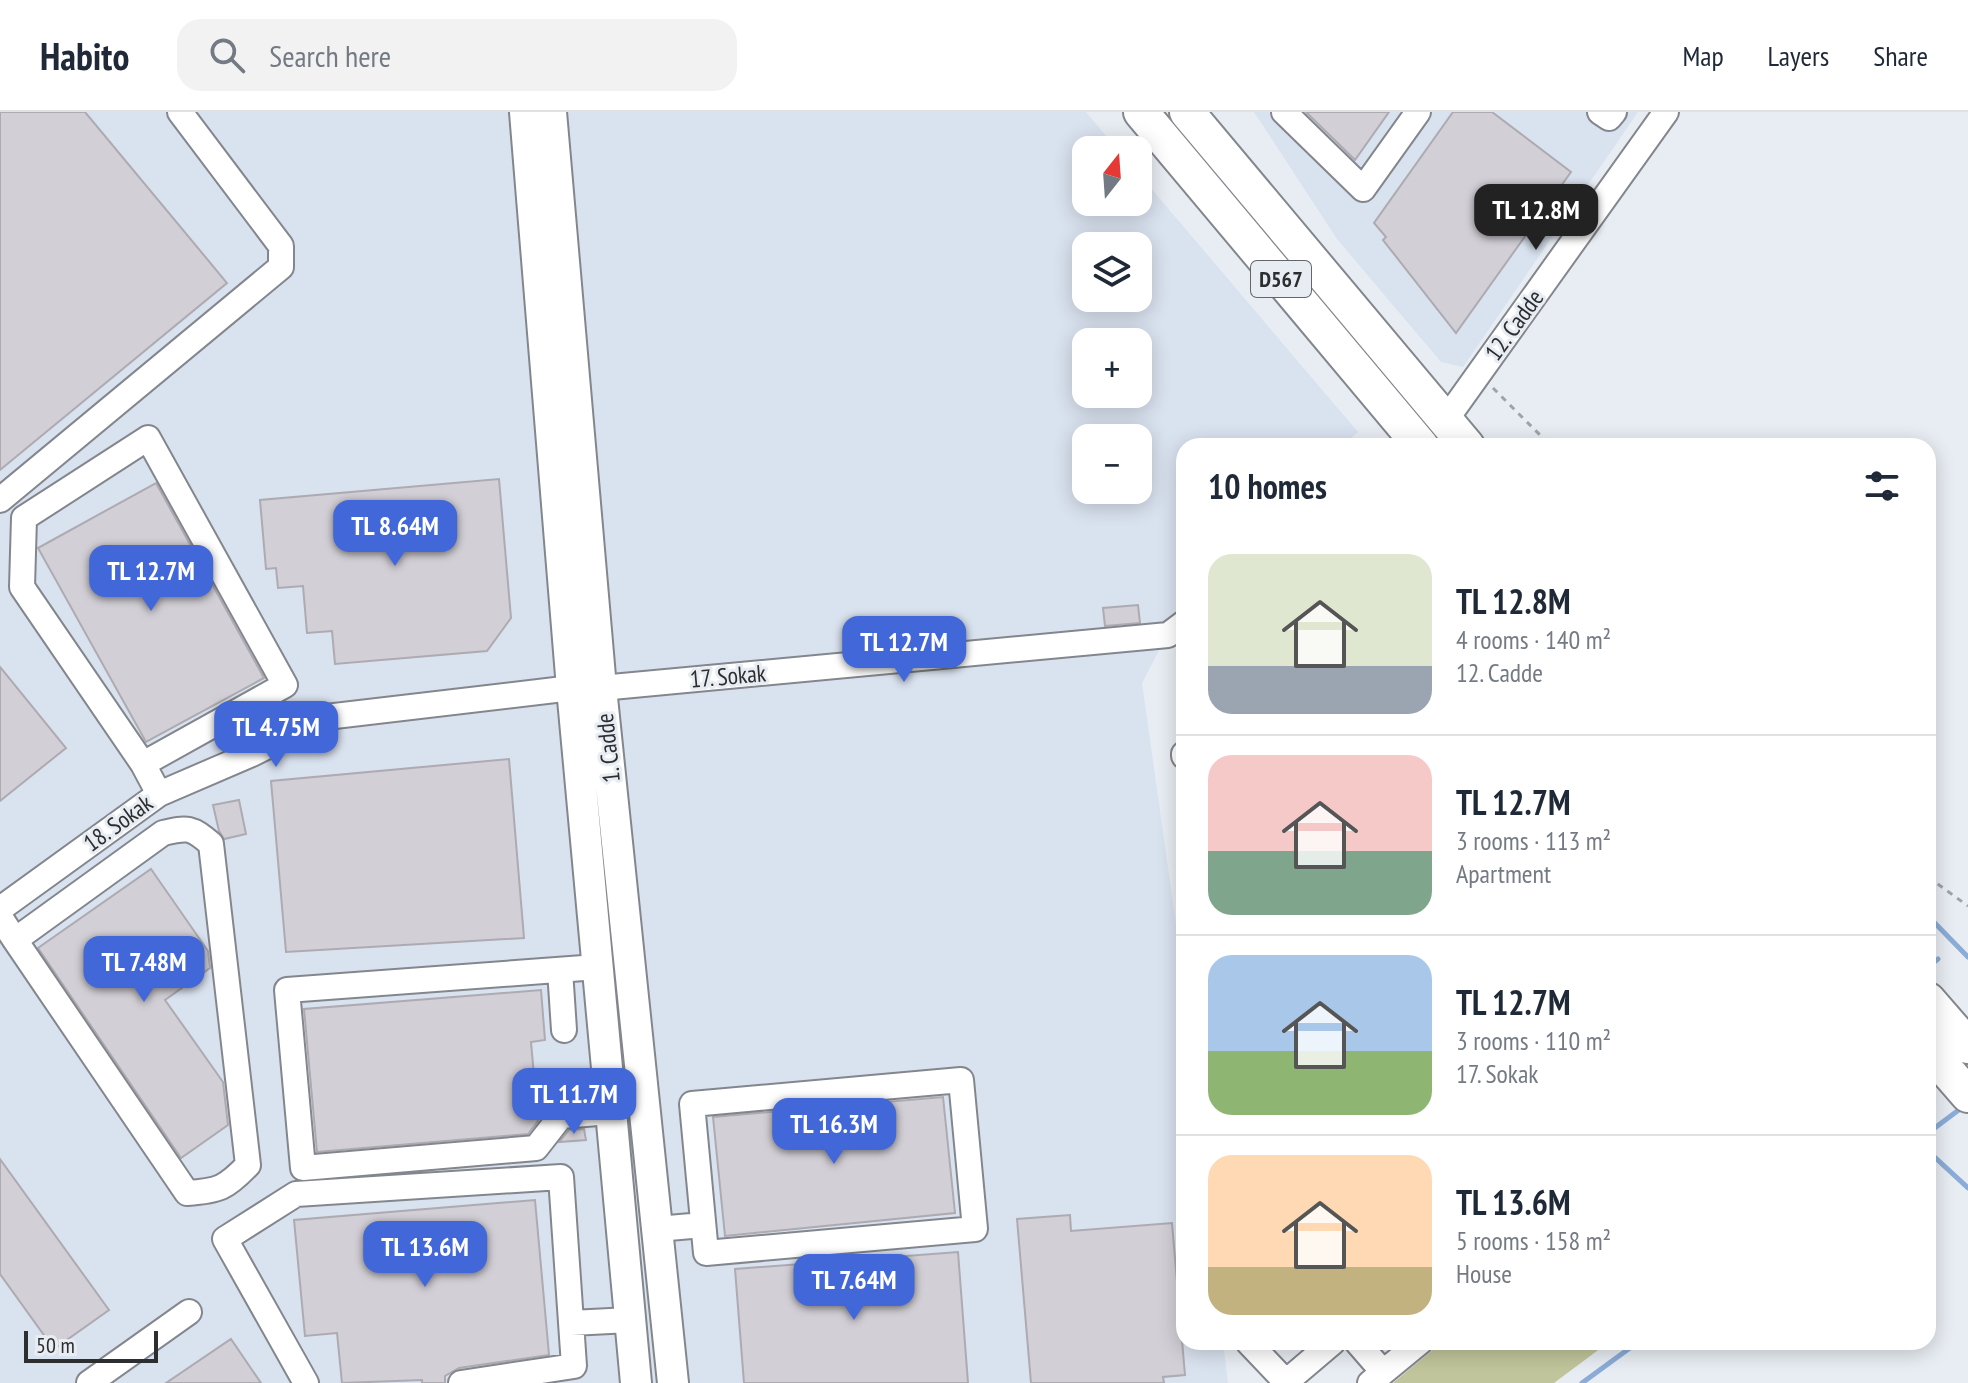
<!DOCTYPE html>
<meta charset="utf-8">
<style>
:root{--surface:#fff;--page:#f2f2f3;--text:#1f2937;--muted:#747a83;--line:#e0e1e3;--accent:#4167d9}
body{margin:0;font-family:"PT Sans Narrow",sans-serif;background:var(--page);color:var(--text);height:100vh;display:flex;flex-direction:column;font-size:30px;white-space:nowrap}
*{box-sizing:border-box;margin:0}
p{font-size:26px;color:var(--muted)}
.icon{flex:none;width:44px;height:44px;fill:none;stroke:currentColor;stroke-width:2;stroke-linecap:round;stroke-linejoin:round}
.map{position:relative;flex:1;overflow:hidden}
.side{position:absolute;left:1176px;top:326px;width:760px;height:912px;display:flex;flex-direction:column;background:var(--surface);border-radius:24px;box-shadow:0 4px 20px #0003}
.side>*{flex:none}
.needle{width:52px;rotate:17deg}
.tools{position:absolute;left:1072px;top:24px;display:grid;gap:16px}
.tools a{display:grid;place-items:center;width:80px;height:80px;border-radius:16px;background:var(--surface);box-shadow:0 4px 20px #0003;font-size:40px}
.scale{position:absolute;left:24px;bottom:20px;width:134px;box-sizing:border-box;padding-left:8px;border:4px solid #2c2e30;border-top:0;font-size:22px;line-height:28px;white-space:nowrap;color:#2c2e30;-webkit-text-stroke:6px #e8edf3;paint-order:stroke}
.price{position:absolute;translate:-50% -68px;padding:0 18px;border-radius:16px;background:var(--accent);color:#fff;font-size:26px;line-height:52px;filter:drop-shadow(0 2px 4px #0008)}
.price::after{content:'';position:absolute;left:50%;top:48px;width:24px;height:18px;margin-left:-12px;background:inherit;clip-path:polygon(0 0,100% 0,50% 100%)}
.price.on{background:#222;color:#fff}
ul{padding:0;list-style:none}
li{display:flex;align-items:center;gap:24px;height:200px;padding:0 32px}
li+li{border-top:2px solid var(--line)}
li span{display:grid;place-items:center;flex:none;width:224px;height:160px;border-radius:24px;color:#555}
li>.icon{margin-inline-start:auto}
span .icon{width:96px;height:96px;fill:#fffc;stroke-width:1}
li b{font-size:34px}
h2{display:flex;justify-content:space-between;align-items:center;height:96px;padding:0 32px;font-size:34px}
header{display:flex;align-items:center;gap:48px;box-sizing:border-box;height:112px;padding:0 40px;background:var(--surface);border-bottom:2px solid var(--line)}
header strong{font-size:38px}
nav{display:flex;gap:44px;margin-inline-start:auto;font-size:28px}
.search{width:560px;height:72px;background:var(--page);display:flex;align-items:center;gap:20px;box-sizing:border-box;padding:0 28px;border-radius:24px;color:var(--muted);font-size:30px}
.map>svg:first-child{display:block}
.built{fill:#d9e2ef;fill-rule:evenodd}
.green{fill:#c1c59b}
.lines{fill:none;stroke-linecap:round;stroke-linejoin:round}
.stream{stroke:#8aacd6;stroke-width:5}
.building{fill:#d2cfd6;stroke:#adaab1;stroke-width:2}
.minor-casing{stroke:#83878d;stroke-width:28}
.major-casing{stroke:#83878d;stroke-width:34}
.highway-casing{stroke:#83878d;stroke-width:38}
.path{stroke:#9fa3a8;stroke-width:3;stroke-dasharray:6 6;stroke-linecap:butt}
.minor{stroke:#fff;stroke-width:24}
.major{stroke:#fff;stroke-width:30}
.highway{stroke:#fff;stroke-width:34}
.labels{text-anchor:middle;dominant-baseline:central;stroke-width:6;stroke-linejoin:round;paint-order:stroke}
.shield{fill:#e8edf3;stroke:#64676a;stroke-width:2}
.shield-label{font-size:22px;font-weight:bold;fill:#2c2e30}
.street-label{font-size:24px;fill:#2c2e30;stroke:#e8edf3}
</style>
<header>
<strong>Habito</strong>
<div class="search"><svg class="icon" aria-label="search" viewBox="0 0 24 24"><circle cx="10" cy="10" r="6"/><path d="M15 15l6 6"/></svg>Search here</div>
<nav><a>Map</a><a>Layers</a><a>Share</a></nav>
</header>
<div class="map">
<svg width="1968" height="1271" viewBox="0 0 1968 1271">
<rect width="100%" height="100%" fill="#e8edf3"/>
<path class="built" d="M0,0H1086L1118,38H1086V90H1138V61L1358,320L1342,334H1184V491L1142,571L1184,869V1230H1223L1228,1271H0ZM1086,134H1138V186H1086ZM1086,230H1138V282H1086ZM1086,326H1138V378H1086Z
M1254,0H1638L1463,255L1441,250L1337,127Z"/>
<path class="green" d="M1442,1230H1609L1554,1271H1393Z"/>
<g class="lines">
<path class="stream" d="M1492,333L1493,334
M1928,804L1968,845
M1928,855L1938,847
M1928,1021L1964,994
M1928,1039L1968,1076
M1582,1271L1638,1230"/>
</g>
<path class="building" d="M0,0H85L227,171L0,358Z
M1306,0H1389L1355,48Z
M1453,0H1492L1571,60L1456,221L1383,128L1386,125L1374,111Z
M499,367L511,506L487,539L335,552L332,519L307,521L303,474L278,476L276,456L266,457L260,388Z
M156,371L264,566L146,630L38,436Z
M1138,493L1140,511L1105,514L1103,496Z
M0,555L66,636L0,689Z
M509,647L524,826L286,840L271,669Z
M239,688L246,722L224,727L219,719L213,693Z
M151,757L208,839L210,856L165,888L223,970L228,1013L181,1046L38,836Z
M541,878L545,928L531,930L538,1009L528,1022L317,1040L304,897Z
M943,985L955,1101L725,1124L713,1005Z
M584,1017L586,1028L559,1030L569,1018Z
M0,1047L109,1198L54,1237L0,1162Z
M535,1088L549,1243L459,1256L445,1264V1271H422V1268L342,1271L337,1221L305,1224L294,1108Z
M1070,1103L1071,1119L1172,1111L1185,1263L1163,1265L1164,1271H1031L1017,1107Z
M958,1140L968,1271H744L735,1157Z
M231,1227L261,1271H166Z"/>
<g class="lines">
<g class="minor-casing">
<path id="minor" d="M1284,0L1363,77L1418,0
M1600,0L1609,6L1614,0
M1445,309L1666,0
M0,388L281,155V134L180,0
M601,576L1168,523L1184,511
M1184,642V644
M143,652L285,573L148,326L24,406L22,475L143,652L159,682
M0,797L159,682L252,642L326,605L572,576
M0,805L15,828L187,1081C219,1079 226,1076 248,1053L211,732C191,715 188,715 163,721L15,828
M597,855L287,878L303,1056L536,1036L561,1004L610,1000
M560,858L564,918
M961,968L975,1117L706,1141L692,992Z
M657,1117L703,1113
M571,1211L630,1208
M1248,1230L1286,1270L1333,1230
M1357,1230L1383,1260
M89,1271L189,1200
M306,1271L225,1127L296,1082L561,1065L574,1254L461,1271
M1370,1271L1420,1230"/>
</g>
<g class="major-casing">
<path id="major" d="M525,0L572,576L636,1271
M551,0L601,576L673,1271"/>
</g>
<g class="highway-casing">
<path id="highway" d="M1141,0L1421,334
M1187,0L1467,334
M1928,888L1968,934
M1928,937L1968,983"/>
</g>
<path class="path" d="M1493,276L1551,334
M1928,765L1968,794"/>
<use href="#minor" class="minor"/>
<use href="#major" class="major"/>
<use href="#highway" class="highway"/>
</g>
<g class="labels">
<rect class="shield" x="1251" y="149" width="60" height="36" rx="6"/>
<g class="shield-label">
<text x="1281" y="167">D567</text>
</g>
<g class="street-label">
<text transform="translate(1514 213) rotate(-54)">12. Cadde</text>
<text transform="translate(728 564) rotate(-5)">17. Sokak</text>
<text transform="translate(608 636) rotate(-96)">1. Cadde</text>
<text transform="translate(118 711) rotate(-36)">18. Sokak</text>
</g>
</g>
</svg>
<div class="tools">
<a><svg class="needle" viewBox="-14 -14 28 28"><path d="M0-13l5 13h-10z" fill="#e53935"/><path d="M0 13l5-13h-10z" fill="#747a83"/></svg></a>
<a><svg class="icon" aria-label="layers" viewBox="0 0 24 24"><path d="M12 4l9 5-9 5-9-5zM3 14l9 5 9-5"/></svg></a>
<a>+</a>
<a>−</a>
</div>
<div class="scale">50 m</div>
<b class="price on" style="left:1536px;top:140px">TL 12.8M</b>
<b class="price" style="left:395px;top:456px">TL 8.64M</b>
<b class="price" style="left:151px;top:501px">TL 12.7M</b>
<b class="price" style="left:904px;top:572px">TL 12.7M</b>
<b class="price" style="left:276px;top:657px">TL 4.75M</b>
<b class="price" style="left:144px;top:892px">TL 7.48M</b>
<b class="price" style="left:574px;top:1024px">TL 11.7M</b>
<b class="price" style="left:834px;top:1054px">TL 16.3M</b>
<b class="price" style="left:425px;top:1177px">TL 13.6M</b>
<b class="price" style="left:854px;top:1210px">TL 7.64M</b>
<section class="side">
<h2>10 homes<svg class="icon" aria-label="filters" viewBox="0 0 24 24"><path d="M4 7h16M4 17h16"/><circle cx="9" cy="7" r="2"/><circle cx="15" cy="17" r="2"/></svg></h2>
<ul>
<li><span style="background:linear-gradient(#dfe7d0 70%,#9aa5b1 0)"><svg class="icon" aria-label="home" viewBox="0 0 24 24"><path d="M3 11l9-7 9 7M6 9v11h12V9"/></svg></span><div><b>TL 12.8M</b><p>4 rooms · 140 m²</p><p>12. Cadde</p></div></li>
<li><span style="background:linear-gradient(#f6c9c9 60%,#7fa58c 0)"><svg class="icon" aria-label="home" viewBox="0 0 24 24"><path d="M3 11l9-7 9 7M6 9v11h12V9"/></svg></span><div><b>TL 12.7M</b><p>3 rooms · 113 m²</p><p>Apartment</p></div></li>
<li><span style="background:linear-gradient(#a9c7e8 60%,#8fb573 0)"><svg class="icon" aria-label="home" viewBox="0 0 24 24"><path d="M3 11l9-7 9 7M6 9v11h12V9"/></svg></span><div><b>TL 12.7M</b><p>3 rooms · 110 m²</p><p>17. Sokak</p></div></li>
<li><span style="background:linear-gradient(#ffd9b3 70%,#c2b280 0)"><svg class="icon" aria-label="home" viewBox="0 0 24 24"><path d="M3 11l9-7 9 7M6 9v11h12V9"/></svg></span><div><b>TL 13.6M</b><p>5 rooms · 158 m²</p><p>House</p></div></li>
</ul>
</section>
</div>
